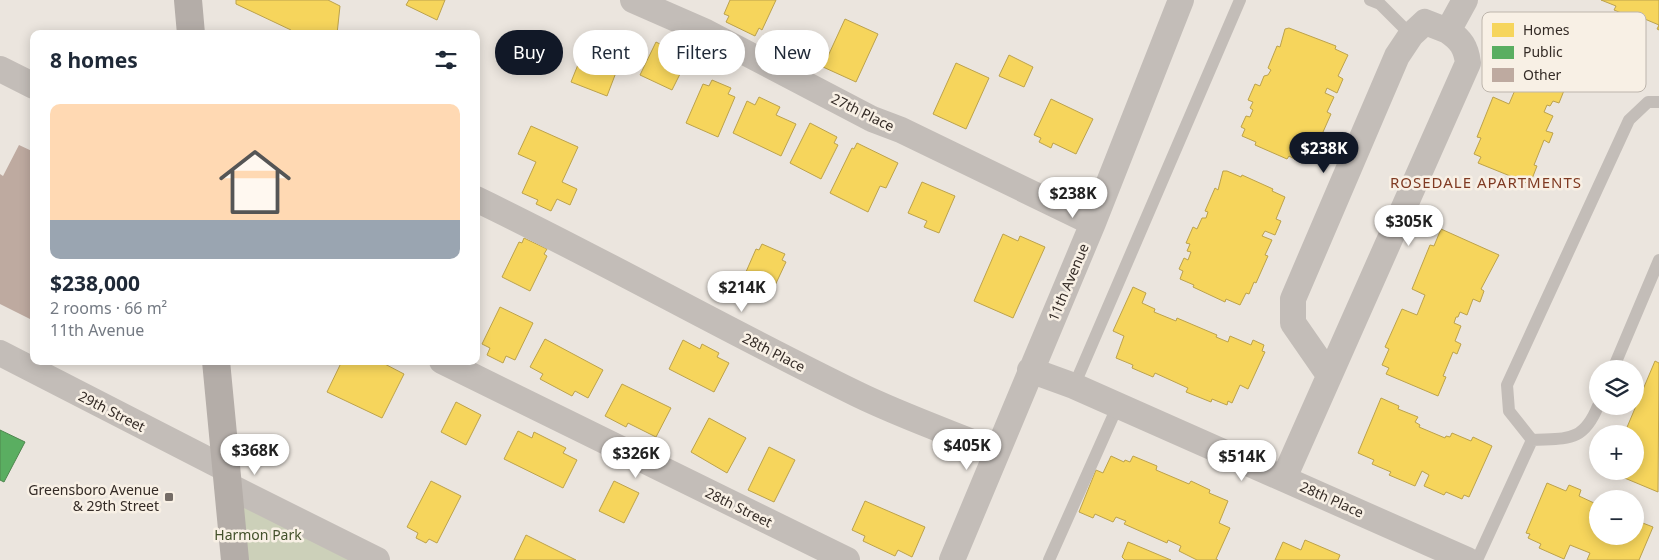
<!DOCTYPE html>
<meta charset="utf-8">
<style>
:root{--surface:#fff;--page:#f6f6f7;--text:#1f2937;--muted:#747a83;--line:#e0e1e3;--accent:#111827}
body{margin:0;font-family:"Noto Sans",sans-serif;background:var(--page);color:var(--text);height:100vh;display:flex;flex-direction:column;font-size:19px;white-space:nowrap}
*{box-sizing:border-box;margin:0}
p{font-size:16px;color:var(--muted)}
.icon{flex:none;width:28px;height:28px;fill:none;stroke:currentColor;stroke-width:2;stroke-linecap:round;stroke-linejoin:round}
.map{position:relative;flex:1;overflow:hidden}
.sheet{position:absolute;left:30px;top:30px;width:450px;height:335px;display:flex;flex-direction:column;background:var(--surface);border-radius:10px;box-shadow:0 2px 12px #0003}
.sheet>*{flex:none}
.top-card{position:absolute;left:495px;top:30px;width:475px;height:45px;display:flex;gap:10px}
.buttons{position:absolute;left:1589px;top:360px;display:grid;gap:10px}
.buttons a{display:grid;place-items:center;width:55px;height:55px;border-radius:50%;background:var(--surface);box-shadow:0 2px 12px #0003;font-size:25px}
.price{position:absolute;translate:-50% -42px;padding:0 11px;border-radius:18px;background:#fff;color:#222;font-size:16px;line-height:32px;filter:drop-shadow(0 1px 2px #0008)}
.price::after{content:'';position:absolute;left:50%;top:30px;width:15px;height:11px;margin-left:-8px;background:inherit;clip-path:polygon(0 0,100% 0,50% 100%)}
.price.active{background:var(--accent);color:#fff}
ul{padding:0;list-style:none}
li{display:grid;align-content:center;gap:10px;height:265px;padding:0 20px}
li+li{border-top:1px solid var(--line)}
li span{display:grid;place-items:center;height:155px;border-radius:10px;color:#555}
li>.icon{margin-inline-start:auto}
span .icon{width:90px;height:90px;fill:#fffc;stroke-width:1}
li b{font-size:21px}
h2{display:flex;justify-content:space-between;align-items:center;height:60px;padding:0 20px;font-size:21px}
.chip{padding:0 18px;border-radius:22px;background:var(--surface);box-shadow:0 2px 12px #0003;font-size:18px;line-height:45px}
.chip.active{background:var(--accent);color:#fff}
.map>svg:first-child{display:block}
.green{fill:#ccd0b9}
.homes{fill:#f6d55c;stroke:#bca24c}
.public{fill:#5aae61;stroke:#4f874f}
.building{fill:#beaaa0}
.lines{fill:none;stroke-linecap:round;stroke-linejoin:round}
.service{stroke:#c3bdb8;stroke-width:12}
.minor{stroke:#c3bdb8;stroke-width:26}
.secondary{stroke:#b4ada8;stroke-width:28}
.poi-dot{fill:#746c66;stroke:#f8f0e5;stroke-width:2}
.labels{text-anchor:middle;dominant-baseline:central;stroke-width:5;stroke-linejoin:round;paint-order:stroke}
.street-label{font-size:14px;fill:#342b26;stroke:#f8f0e5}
.poi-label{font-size:14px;fill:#342b26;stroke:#f8f0e5;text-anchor:end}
.park-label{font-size:14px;fill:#43512b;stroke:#f8f0e5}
.neighbourhood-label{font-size:15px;letter-spacing:1px;fill:#7f3a22;stroke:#f8f0e5}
.key{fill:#f8f0e5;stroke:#bdb5ac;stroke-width:1}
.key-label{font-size:14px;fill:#342b26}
</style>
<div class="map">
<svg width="1659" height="560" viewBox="0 0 1659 560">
<rect width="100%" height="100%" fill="#ebe5de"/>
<path class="green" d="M227,485L371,560H234Z"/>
<path class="homes" d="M236,0H328L340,6L337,34H291V30L236,4Z
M409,0H445L437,20L406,5Z
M730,0H776L762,30L759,28L755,36L726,22L729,16L724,14Z
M1601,0H1659V30L1657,29L1659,25L1640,17L1638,20L1614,10L1616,6Z
M1533,18L1593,43L1583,65L1580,63L1572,91L1565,88L1559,103L1553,101L1550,106L1547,105L1544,112L1553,116L1546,131L1553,133L1549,143L1544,140L1534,165L1537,166L1530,184L1478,163L1481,157L1474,154L1481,138L1477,137L1493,97L1509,104L1518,83L1504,77L1522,33L1526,35Z
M845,19L878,34L856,82L823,67Z
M1289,28L1336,46L1335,49L1348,55L1338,76L1343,79L1337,93L1327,88L1325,93L1334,97L1327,112L1331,114L1319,141L1317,140L1311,152L1308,150L1302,163L1289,156L1287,159L1255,145L1256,142L1242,136L1245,129L1241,127L1246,116L1250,117L1253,110L1250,108L1253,102L1248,100L1255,84L1260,86L1264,76L1268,75L1271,70L1268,68L1277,46L1280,47L1285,29Z
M590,35L625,49L607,96L571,82Z
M656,42L688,58L672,90L640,75Z
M1009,55L1033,67L1024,87L999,76Z
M956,63L989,78L966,129L933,114Z
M712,80L731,88L728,94L735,97L718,137L686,123L703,84L709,86Z
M759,97L780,107L776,115L796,124L781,156L733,133L747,101L755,105Z
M1051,99L1093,119L1076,154L1053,143L1051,148L1039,142L1041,138L1034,135Z
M810,123L837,137L834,143L838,145L821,179L790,163Z
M531,126L578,147L562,182L577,189L570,205L557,199L551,211L536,204L538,200L522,193L536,162L518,154Z
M857,143L898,163L886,188L880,186L868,212L830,193L852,148L854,149Z
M1223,171H1227L1241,177L1242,175L1273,189L1272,191L1285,197L1276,219L1281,221L1275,235L1265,231L1262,236L1272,240L1265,255L1268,256L1256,283L1254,282L1249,294L1246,293L1240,305L1226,299L1225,302L1193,287L1194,285L1180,279L1183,271L1179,269L1184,258L1188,260L1191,252L1187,251L1190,244L1186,243L1193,227L1197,229L1202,218H1206L1208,212L1205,211L1215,188L1218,190Z
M922,182L955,196L939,233L924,227L927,221L908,213Z
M1441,229L1499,255L1481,289L1484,291L1480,302L1473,299L1467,315L1460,312L1458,317H1456L1454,323L1461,326L1455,341L1461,344L1457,354L1453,352L1443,376L1446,377L1438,396L1386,374L1389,368L1382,365L1389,349L1385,347L1402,309L1417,315L1425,295L1412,289L1430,245L1434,246Z
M1003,234L1018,241L1020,236L1045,247L1013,318L974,301Z
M524,238L547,249L544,254L547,256L530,291L502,277L519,242L522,243Z
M762,244L785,254L782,260L786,262L771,294L759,289L756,297L740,290L744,282L742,281L756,249L759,250Z
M1133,287L1146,293L1142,303L1155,309L1154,312L1176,321L1177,318L1217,335L1216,337L1228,342L1230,336L1251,345L1253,340L1264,345L1262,351L1265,352L1248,389L1240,385L1232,403L1228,401L1227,405L1212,399L1211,402L1186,392L1188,388L1155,373L1153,377L1132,368L1133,365L1116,358L1124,336L1113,331Z
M500,307L533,323L515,360L506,356L503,363L487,355L490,348L482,344Z
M545,339L603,370L588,398L575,391L572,396L540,379L543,374L530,367Z
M683,340L700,349L702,344L719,353L717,357L729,363L714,392L669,369Z
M342,361H379L404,374L382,418L327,392Z
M1655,361L1659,363L1658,492L1615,474L1616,471H1635V434L1625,432Z
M622,384L671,408L656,437L628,423L626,427L605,416Z
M1381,398L1399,406L1398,409L1418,417L1415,422L1420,425L1419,427L1445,438L1446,436L1450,437L1452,433L1471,441L1473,437L1492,446L1469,497L1464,495L1462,499L1446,492L1444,495L1424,486L1429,475L1422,471L1415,486L1389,475L1391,472L1372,464L1374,460L1358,453Z
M456,402L481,415L466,445L441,432Z
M709,418L746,438L727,473L691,452Z
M518,431L532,438L534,432L566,448L563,453L577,460L563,488L504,459Z
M769,447L795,460L774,502L748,490Z
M1111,456L1124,462L1125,460L1130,462L1133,456L1157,466L1156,470L1189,484L1191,481L1210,490L1209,493L1228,501L1219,523L1230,528L1216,559L1218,560H1197L1179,551L1181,546L1168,540L1167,543L1124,524L1126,521L1116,517L1113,522L1095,514L1093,518L1079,512L1096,470L1103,473Z
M431,481L461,496L437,543L429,539L426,543L416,538L418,533L407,527Z
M614,481L639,493L624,523L599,511Z
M1547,483L1566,491L1569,485L1581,490L1579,496L1594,503L1590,511L1598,514V536H1635V520L1653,527L1639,560H1587L1590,553L1570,545L1564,559L1539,548L1541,544L1528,538L1530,534L1526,533Z
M865,501L925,527L912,557L898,550L895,556L863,541L865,536L852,530Z
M526,535L576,560H514Z
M1305,540L1340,555L1338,560H1275L1283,542L1301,550Z
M1128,542L1133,544L1171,560H1125L1122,557Z"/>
<path class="public" d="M0,430L25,442L4,482L0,480Z"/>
<path class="building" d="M19,145L34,152V321L0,304V174L3,176Z"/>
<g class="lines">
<path class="service" d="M1370,0L1380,4L1411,35
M1613,369L1659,260
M1074,386L1240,0
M1532,440L1509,411L1507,385L1629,120L1648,102H1659
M1532,440C1567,438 1583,443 1598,406
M1049,560L1118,405
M1477,560L1532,440"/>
<path class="minor" d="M633,0L706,32L872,119L901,130L1093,223
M0,69L34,86
M476,199C605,261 729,332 857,394C902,416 951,433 997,452
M0,353L224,468
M442,361L847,560
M1030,370L1074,386L1467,560
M1329,375L1293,323V299L1397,56L1411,35L1425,22L1448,31
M1284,478L1468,63C1466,47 1461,40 1448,31L1465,0
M227,485L377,560
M952,560L1093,223L1181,0"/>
<path class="secondary" d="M188,0L191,34
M216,361L235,560"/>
</g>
<rect class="poi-dot" x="164" y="492" width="10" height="10" rx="2.5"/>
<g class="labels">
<g class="street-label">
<text transform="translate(863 112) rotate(26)">27th Place</text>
<text transform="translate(1068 282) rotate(-67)">11th Avenue</text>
<text transform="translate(774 352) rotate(27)">28th Place</text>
<text transform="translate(112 411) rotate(27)">29th Street</text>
<text transform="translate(1332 499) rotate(24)">28th Place</text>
<text transform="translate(739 507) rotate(26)">28th Street</text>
</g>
<g class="poi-label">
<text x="159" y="489">Greensboro Avenue<tspan x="159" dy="16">&amp; 29th Street</tspan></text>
</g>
<g class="park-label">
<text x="258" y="534">Harmon Park</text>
</g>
<g class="neighbourhood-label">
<text x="1486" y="182">ROSEDALE APARTMENTS</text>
</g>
</g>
<rect x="1482" y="12" width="164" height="80" rx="8" class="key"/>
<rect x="1492" y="23" width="22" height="14" fill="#f6d55c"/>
<rect x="1492" y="46" width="22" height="13" fill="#5aae61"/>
<rect x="1492" y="68" width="22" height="14" fill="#beaaa0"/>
<g class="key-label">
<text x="1523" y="35">Homes</text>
<text x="1523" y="57">Public</text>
<text x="1523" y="80">Other</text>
</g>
</svg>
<div class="buttons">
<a><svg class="icon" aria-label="layers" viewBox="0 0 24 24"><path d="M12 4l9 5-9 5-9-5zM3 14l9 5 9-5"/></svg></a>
<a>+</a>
<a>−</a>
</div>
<b class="price active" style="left:1324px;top:174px">$238K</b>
<b class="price" style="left:1073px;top:219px">$238K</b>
<b class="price" style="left:1409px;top:247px">$305K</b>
<b class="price" style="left:742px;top:313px">$214K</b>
<b class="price" style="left:967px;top:471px">$405K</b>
<b class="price" style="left:255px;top:476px">$368K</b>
<b class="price" style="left:636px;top:479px">$326K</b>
<b class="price" style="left:1242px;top:482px">$514K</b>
<div class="top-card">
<a class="chip active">Buy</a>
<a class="chip">Rent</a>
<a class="chip">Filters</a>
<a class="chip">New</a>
</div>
<section class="sheet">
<h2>8 homes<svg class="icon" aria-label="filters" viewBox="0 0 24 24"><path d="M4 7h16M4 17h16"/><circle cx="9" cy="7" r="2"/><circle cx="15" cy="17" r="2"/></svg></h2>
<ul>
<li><span style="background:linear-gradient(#ffd9b3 75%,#9aa5b1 0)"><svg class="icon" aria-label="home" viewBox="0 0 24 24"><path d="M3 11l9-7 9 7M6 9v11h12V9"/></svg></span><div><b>$238,000</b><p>2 rooms · 66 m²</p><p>11th Avenue</p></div></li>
</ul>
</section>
</div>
